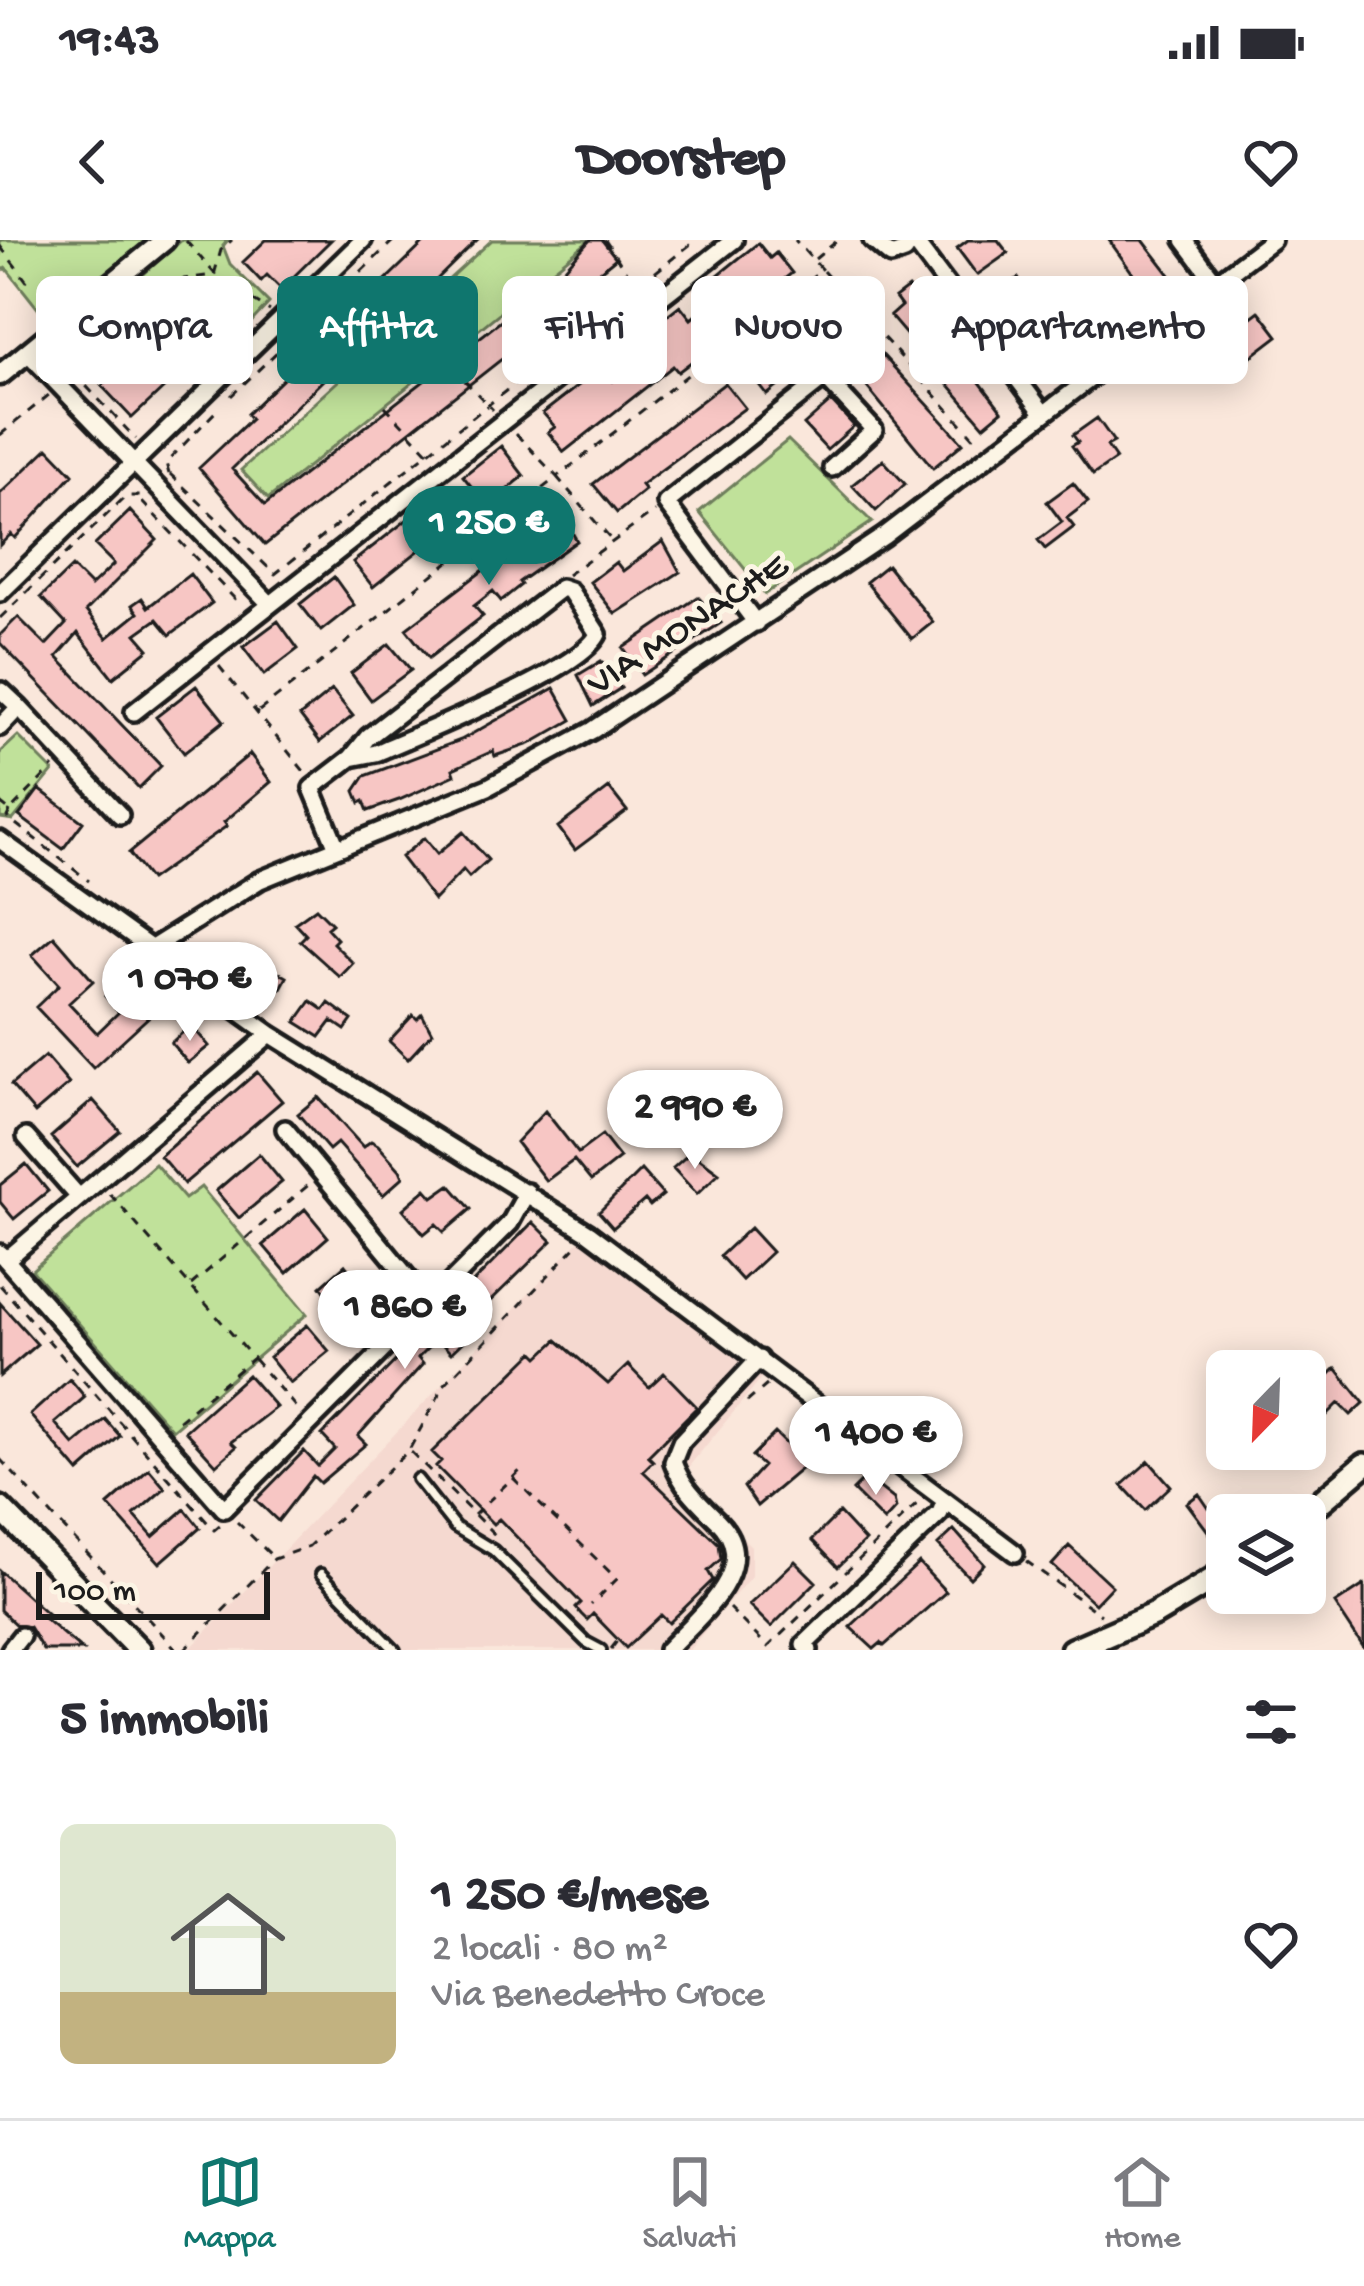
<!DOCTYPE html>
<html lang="it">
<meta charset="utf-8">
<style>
:root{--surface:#fff;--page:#f7f7f7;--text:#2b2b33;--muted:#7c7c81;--line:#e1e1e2;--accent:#0f766e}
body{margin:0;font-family:"Gochi Hand",sans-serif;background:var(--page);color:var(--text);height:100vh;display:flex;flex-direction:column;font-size:45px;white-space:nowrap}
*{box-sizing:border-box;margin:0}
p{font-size:39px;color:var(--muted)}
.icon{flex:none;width:66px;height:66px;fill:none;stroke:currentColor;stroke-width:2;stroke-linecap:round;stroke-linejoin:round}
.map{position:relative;height:1410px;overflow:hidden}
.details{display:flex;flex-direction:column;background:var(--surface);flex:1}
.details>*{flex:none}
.banner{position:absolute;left:36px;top:36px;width:1293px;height:108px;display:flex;gap:24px}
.needle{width:78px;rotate:203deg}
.buttons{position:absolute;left:1206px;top:1110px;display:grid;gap:24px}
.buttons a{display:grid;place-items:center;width:120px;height:120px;border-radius:18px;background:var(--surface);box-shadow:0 6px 30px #0003;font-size:60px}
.scale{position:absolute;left:36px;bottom:30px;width:234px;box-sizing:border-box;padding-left:12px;border:6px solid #1c1c1c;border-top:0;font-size:33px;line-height:42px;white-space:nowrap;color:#1c1c1c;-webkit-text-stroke:9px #fcf5e5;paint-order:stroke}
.price{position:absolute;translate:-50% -102px;padding:0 27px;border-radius:42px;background:#fff;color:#222;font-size:39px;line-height:78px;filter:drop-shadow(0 3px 6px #0008)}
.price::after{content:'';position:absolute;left:50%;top:72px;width:36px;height:27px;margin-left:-18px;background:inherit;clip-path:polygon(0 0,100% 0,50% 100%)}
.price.current{background:var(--accent);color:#fff}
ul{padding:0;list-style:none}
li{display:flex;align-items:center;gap:36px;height:300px;padding:0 60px}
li+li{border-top:3px solid var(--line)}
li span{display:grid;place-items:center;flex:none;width:336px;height:240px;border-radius:18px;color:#555}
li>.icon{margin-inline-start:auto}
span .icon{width:144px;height:144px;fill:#fffc;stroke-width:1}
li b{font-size:51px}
h2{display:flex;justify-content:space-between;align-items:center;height:144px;padding:0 60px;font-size:51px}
.pill{padding:0 42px;border-radius:18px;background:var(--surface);box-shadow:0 6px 30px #0003;font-size:42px;line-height:108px}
.pill.current{background:var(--accent);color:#fff}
.status{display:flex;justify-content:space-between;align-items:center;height:84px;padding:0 60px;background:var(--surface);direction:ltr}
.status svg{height:33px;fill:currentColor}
header{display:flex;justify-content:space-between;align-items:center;height:156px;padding:0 60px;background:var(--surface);font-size:54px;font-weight:700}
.dock{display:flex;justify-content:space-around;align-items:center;height:168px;border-top:3px solid var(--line);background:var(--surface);font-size:33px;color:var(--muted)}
.dock a{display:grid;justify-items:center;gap:6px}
.dock .current{color:var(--accent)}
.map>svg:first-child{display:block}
.built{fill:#f5d9d0}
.green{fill:#c0e19a;stroke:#6e7e5b;stroke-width:3}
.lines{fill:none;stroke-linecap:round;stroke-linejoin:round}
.stream{stroke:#54828d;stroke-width:4.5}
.building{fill:#f7c6c4;stroke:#1c1c1c;stroke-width:3}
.service-casing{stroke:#1c1c1c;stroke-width:16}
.minor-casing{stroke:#1c1c1c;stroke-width:24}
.tertiary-casing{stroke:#1c1c1c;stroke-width:27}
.secondary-casing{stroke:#1c1c1c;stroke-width:30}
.path{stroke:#1c1c1c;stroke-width:3;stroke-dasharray:9 9;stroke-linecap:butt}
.service{stroke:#fcf5e5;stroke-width:8}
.minor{stroke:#fcf5e5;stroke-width:15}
.tertiary{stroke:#fcf5e5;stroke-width:18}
.secondary{stroke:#fcf5e5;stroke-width:21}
.labels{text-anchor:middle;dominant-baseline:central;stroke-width:10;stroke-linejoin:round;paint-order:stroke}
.street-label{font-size:39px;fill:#1c1c1c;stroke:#fcf5e5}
</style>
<div class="status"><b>19:43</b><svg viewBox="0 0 49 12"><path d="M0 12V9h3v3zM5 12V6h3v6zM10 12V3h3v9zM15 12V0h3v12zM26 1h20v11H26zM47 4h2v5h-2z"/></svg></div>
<header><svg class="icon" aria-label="back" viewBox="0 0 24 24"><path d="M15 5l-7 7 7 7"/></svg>Doorstep<svg class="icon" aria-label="heart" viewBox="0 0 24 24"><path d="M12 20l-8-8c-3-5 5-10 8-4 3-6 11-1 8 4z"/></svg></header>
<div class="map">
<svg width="1364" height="1410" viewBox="0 0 1364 1410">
<rect width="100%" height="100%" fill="#fae7db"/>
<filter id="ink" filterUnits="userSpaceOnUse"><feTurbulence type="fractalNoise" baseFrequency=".00833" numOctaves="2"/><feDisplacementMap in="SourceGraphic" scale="24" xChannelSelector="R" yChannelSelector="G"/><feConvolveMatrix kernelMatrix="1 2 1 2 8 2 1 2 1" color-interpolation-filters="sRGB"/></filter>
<g filter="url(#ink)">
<path class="built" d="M591,988L777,1119L681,1236L751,1306V1336L689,1410H189Z"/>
<path class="green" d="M0,0H168L54,89L6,28L0,32Z
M182,0H228L223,6L230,24L269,63L239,95L196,53L168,51L75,130L58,138L52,124L59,110Z
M492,0H590L268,259L241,230Z
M788,200L872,282L765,354L699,272Z
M18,496L53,531L13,580L0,578V513Z
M155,924L185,959L201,947L307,1074L172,1190L32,1030Z"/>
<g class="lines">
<path class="stream" d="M294,636L353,610"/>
</g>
<path class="building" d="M266,0H331L281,49L267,35L261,41L243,22Z
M427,0H477L422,54L417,49L405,60L232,229L265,265L555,39L590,0H602L616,18L595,35L600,42L265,305L199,228L251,179L247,174Z
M968,0H998L1008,13L977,35L957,8Z
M1109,0H1143L1177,44L1153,62Z
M758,3L770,18L776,13L792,33L712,96L717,102L699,116L678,132L673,126L564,212L548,192L555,187L543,173L602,127L613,141L634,125L623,110L680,65L691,79L713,61L702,48Z
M1018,38L1037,65L1012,83L1000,67L1009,61L1001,50Z
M908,48L1002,171L984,186L890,76L901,66L895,58Z
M830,56L852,83L821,108L799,80Z
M1259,71L1278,96L1231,132L1212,107Z
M198,75L219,96L132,178L102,146L115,133L122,141L147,117L151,120Z
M1052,86L1073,115L1048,133L1027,105Z
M867,98L963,203L933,228L844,119Z
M779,102L801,128L767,155L746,128Z
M725,143L745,168L641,245L645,250L617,273L593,244Z
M831,161L854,186L827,210L804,185Z
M1097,178L1114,202L1107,206L1116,219L1093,235L1072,206L1078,202L1073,195Z
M501,206L524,236L487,266L463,236Z
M48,208L73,234L15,298L11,294L0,305V254Z
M883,220L905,244L876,271L852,245Z
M1073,243L1088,262L1067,278L1074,287L1045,309L1038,300L1062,282L1047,262Z
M445,250L468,280L431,309L427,304L373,347L353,322Z
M130,271L157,300L86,371L107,398L138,373L132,365L142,358L148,367L190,334L212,363L170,395L157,379L136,394L149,409L113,438L78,393L57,417L161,526L139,548L0,403V395L18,377L46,405L66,384L41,357L72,327L91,346L114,324L95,305Z
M560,271L577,301L519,342L521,345L501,361L493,351L474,366L483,376L429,418L406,389L514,307L523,318L543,303L534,291Z
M663,301L680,332L615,374L590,342L616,322L623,331Z
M887,325L933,382L912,399L866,342Z
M334,337L354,365L321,391L300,364Z
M698,357L721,383L642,435L623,408Z
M278,381L298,409L264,435L243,407Z
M389,404L411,430L371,460L351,433Z
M601,421L621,448L593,466L578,435Z
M196,446L224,481L184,513L156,477Z
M554,448L572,480L530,504L495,516L493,511L453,529L455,535L399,560L368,571L364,561L360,563L355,551L365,536L461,500Z
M332,450L353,476L320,502L300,476Z
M250,514L271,542L224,582L227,586L150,640L129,613Z
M609,548L627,571L575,610L558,587Z
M39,549L83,582L63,609L19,576Z
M463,592L488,620L469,637L463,630L434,660L401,617L424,598L437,614Z
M316,668L332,684L327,688L337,699L333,703L353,723L340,737L300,701L306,695L295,683Z
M54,696L93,741L69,763L97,793L119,772L105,756L124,738L155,771L93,828L36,767L59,745L32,715Z
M237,716L262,731L266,725L287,737L281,748L270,742L261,757L225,736Z
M311,761L324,770L329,763L352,780L345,790L332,781L320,797L296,782Z
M422,774L432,793L408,819L389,801L413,775L417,779Z
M191,785L209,806L188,823L171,803Z
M45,816L69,844L35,873L11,845Z
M257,832L282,861L184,944L160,916Z
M318,857L363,907L371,901L378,905L400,930L403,937L383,955L337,903L329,910L298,874Z
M93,860L120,891L77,927L51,897Z
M545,871L578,913L602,895L620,918L591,941L574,920L546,941L516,902Z
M691,912L719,933L697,954L673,928Z
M259,914L282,942L239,978L216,951Z
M26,924L48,951L14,979L0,962V945Z
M641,930L663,955L650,966L645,960L613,988L599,972Z
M450,945L471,969L444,992L436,984L424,994L403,969L426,949L433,957Z
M305,969L328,997L287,1033L263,1005Z
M533,982L552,1001L473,1078L480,1085L451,1113L437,1099L418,1118L423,1124L358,1196L366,1204L320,1243L313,1236L278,1281L256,1260L304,1211L318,1226L335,1209L322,1195Z
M750,988L772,1012L742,1040L720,1016Z
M345,1025L375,1062L349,1084L321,1046Z
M0,1063L37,1104L0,1136Z
M307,1085L329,1111L290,1143L269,1117Z
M557,1100L608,1144L628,1125L649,1147L664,1133L697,1167L648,1216L653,1221L643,1231L719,1304L721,1319L708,1331L713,1340L669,1383L661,1375L626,1408L593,1374L587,1380L581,1374L576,1368L581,1363L499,1279L493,1284L436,1226L441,1221L432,1212L534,1112L539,1117Z
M1336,1128L1364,1163L1351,1175L1339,1163L1323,1179L1305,1159Z
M248,1135L276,1167L231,1202L236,1207L216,1225L185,1191Z
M70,1139L85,1157L55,1183L74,1205L105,1179L120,1196L79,1232L30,1175Z
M775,1193L807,1224L757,1266L744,1247L763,1226L752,1216Z
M1149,1221L1171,1246L1145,1270L1122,1245Z
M149,1229L165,1248L134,1275L153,1297L185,1269L200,1288L160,1323L108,1265Z
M866,1237L894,1259L896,1268L884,1281L853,1250Z
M1199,1254L1214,1276L1227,1267V1295L1216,1302L1187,1263Z
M839,1273L865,1301L838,1327L812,1300Z
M954,1290L984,1324L970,1338L938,1305Z
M1069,1306L1112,1346L1095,1364L1052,1325Z
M795,1321L816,1342L771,1387L749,1365Z
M919,1323L946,1352L884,1406L881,1403L874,1409L850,1387Z
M0,1331L49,1375L45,1379L82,1410H43L29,1387L16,1385L0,1370Z
M1364,1345V1408L1335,1364Z"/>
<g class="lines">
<g class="service-casing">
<path id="service" d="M417,1239L455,1287L493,1310L586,1402L601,1410
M321,1334L395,1410"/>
</g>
<g class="minor-casing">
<path id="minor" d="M872,0L891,16L905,11L912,0
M913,0L1044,174
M1184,0L1214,40
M28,113L269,363
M0,353L363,0
M756,383L666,263L825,137L874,190L832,228
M2,451L19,467
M134,472L734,0
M0,487L19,467L120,575
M0,600L270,794L589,993L1015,1313
M337,608L312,548L351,518L368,497L561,348L570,351L598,394C582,430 420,493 376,513L351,518
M152,708L260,640L488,547L593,490L884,296L1272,0
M285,889L428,1062
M26,897L78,956
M0,1013L224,1269L510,983L527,952
M6,1020L270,794
M10,1410L21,1396
M667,1410C700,1375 763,1327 718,1281C699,1262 682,1247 673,1222L681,1202L759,1119
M809,1410L804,1405L940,1273L944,1263"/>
</g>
<g class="tertiary-casing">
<path id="tertiary" d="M0,135L165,0"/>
</g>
<g class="secondary-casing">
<path id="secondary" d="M0,1268L139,1410
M1305,1275L1364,1225
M1072,1410L1155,1374L1227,1331"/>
</g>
<path class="path" d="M605,0L628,35
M186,1L221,41L270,71
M0,6L32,48
M815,19L838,0
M823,31L978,202
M302,83C323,92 334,115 353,127C381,144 406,106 434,109L493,170
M74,133L136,199
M71,136L184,39L214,35L221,10L232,0
M231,156L394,0
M385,166L428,212
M516,194L557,237L822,30L795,0
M0,195L50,154
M169,234L166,223L217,170
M170,234L275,334L696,0
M142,262L236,360
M567,335L655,271
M0,378L126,256H145
M219,426L307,535
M259,471L557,237L612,301
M0,563L10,571L54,526
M10,571L7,577L89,641
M110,954L253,1118L174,1184
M0,1045L214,1290L221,1284
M191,1045L312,942
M254,1119L299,1171
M747,1162L767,1145
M411,1212L498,1298
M0,1219L177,1410
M513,1238L617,1339L591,1365
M474,1275L524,1227
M237,1282L273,1317
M1026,1321L1101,1375
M729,1368L768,1407L920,1261
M611,1409L618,1400
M184,1410L274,1319L309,1306L409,1210L445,1144L579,1003"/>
<use href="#service" class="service"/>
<use href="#minor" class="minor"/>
<use href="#tertiary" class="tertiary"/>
<use href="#secondary" class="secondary"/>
</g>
</g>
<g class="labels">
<g class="street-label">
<text transform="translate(689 387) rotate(-33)">VIA MONACHE</text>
</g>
</g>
</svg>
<div class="buttons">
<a><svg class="needle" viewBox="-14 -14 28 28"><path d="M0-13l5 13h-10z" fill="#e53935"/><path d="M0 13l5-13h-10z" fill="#7c7c81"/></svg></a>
<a><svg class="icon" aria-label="layers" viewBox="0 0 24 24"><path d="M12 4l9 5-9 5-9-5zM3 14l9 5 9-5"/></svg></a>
</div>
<div class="scale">100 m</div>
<b class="price current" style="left:489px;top:348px">1 250 €</b>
<b class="price" style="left:190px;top:804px">1 070 €</b>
<b class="price" style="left:695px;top:932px">2 990 €</b>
<b class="price" style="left:405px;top:1132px">1 860 €</b>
<b class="price" style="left:876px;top:1258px">1 400 €</b>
<div class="banner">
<a class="pill">Compra</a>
<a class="pill current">Affitta</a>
<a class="pill">Filtri</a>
<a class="pill">Nuovo</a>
<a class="pill">Appartamento</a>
</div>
</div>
<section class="details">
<h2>5 immobili<svg class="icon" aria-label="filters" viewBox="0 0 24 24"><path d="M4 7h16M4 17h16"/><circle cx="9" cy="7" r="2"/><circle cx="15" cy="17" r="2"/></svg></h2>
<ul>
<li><span style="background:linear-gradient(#dfe7d0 70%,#c2b280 0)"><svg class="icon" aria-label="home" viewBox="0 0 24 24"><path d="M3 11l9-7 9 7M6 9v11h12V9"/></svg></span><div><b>1 250 €/mese</b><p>2 locali · 80 m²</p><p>Via Benedetto Croce</p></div><svg class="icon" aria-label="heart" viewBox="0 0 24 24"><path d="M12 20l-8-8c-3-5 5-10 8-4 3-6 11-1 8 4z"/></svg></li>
</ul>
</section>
<nav class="dock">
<a class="current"><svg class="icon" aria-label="map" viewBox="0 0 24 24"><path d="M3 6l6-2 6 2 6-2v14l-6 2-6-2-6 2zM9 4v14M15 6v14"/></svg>Mappa</a>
<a><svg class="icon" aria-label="saved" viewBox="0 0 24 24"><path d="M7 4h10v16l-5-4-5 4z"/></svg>Salvati</a>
<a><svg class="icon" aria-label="home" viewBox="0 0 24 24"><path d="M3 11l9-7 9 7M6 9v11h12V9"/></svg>Home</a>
</nav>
